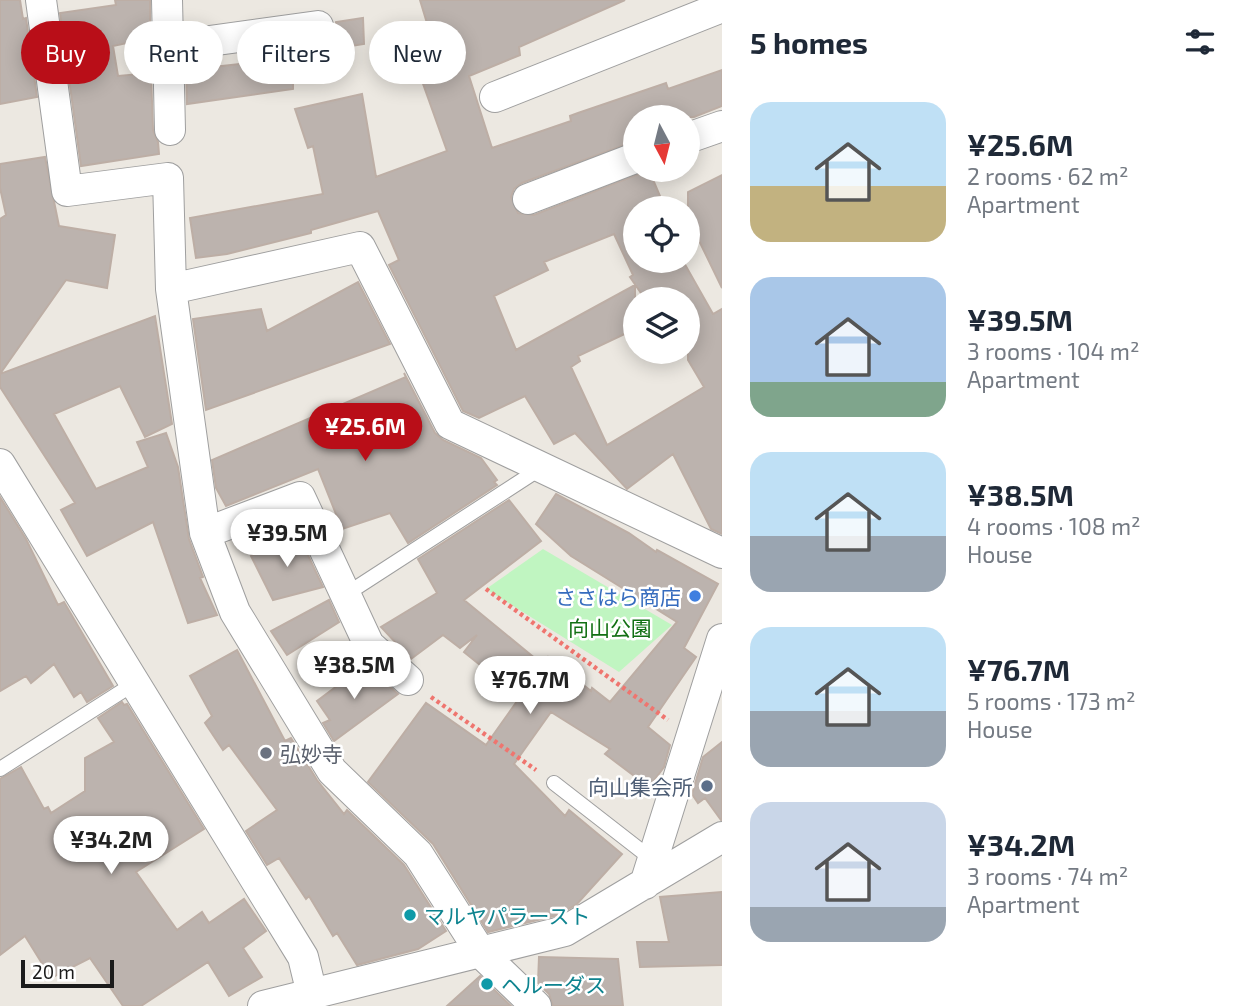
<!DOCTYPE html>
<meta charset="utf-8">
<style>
:root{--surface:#fff;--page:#f6f6f7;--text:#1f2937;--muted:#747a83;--accent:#b90e18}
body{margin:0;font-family:"Exo 2","Noto Sans JP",sans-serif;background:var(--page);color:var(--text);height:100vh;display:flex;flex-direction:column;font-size:26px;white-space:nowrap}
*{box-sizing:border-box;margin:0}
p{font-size:23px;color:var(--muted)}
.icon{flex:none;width:38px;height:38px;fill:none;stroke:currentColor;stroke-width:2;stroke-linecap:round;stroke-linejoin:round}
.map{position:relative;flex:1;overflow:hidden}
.drawer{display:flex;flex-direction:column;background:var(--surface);width:525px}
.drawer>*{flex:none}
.guide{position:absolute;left:21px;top:21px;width:595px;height:63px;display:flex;gap:14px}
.needle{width:46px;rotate:173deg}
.buttons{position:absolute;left:623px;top:105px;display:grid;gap:14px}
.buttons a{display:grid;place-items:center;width:77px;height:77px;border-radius:50%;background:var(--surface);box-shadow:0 4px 18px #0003;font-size:35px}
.scale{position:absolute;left:21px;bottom:18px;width:93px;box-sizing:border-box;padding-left:7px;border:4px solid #1b1b1b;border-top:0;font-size:19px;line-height:24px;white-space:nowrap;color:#1b1b1b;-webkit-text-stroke:5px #fff;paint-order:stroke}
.price{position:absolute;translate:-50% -60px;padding:0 16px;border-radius:24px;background:#fff;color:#222;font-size:23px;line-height:46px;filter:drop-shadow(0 2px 4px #0008)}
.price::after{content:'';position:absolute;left:50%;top:42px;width:21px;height:16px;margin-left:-10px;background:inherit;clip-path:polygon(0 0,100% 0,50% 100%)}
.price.active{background:var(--accent);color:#fff}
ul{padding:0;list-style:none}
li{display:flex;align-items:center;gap:21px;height:175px;padding:0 28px}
li span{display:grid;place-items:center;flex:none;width:196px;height:140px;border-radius:21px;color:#555}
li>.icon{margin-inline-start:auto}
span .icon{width:84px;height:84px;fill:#fffc;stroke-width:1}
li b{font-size:30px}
h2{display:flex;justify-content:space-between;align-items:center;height:84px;padding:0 28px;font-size:30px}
.tag{padding:0 24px;border-radius:32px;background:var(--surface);box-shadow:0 4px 18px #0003;font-size:24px;line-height:63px}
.tag.active{background:var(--accent);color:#fff}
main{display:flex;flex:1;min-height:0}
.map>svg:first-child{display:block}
.park{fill:#c0f5c1}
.building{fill:#bcb3ae;stroke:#bdaea5;stroke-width:2;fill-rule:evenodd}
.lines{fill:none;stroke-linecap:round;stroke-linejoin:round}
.service-casing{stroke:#9f9f9f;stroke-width:16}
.minor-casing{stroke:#9f9f9f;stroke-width:32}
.path{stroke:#ef756f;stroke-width:4.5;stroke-dasharray:3.5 3.5;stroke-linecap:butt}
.service{stroke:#fff;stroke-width:14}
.minor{stroke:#fff;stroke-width:30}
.shop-dot{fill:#3f7fe0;stroke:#fff;stroke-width:2.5}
.worship-dot{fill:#6b7280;stroke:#fff;stroke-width:2.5}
.service-dot{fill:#5c6f8a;stroke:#fff;stroke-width:2.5}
.culture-dot{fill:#0f9aa8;stroke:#fff;stroke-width:2.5}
.labels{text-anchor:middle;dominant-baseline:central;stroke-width:5;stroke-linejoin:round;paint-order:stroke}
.shop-label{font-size:21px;fill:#366cbe;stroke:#fff;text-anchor:end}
.park-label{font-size:21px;fill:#127014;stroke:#fff}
.worship-label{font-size:21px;fill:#5b616d;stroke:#fff;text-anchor:start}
.service-label{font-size:21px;fill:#4e5e75;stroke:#fff;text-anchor:end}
.culture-label{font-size:21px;fill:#0d838f;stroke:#fff;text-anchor:start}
</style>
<main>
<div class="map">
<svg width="722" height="1006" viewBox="0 0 722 1006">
<rect width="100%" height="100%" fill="#ece8e1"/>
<path class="park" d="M543,549L672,625L619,672L486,589Z"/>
<path class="building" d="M0,0H20L23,19L26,18L37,97L0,104Z
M115,0H150V38L113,46L118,76L151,73L153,130L158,142L159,154L81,166L60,13L116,5Z
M420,0H625L519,47L520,55L469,76L492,148L571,121L570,116L578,113L666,83L668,89L722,70V106L694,117H635V141L522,183L514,189L511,197L518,213L534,215L649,170L665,208H635V261H683L713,314L722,309V534L711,529L673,454L627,489L575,433L554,444L525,396L479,418L463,411L389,265L399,260L378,211L311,230V233L227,254L196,258L190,218L323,194L313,146L308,148L295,109L362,94L376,177L447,151L422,81L419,82L408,52L433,43ZM614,234L633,275L630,277L645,299H688V360L704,387L607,445L571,367L580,361L578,356L635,329V285L516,350L494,296L548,270L544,262Z
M363,18L364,44L338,48L336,22Z
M293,58V89L187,104L186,70Z
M45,157L59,226L115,235L107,288L66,280L0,374L155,316L172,424L145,437L120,386L54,414L96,489L148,467L137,442L166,433L178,467L189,539L203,577L200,578L217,615L188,623L153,522L87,556L61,510L75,503L0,387V219L6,215L0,188V164Z
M722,175V288L688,218V192Z
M358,282L390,344L206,410L193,319L261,309L267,331Z
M404,373L435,433L443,440L481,458L497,480L494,482L497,485L408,543L390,513L342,529L318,469L226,506L216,488L212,460L406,377Z
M556,494L629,533L656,552L657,550L718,584L684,648L696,657L648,727L670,745L664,767L649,787L605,754L610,749L551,712L514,764L565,816L569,810L622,854L577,904L558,915L488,932L433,844L368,782L426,703L486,745L520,697L464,652L477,635L460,648L443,635L411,659L381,627L437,593L418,559L509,500L541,541L464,600L542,664L548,657L591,691L592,688L610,702L677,622L571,556L536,524Z
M0,497L26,539L58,605L64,602L113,686L87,702L81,692L74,697L54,664L31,683L26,676L0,691Z
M298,534L323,587L273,600L251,556Z
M329,600L339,622L287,655L271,631Z
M237,650L285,741L291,738L317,780L344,814L347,810L404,865L446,931L418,949L357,965L337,933L333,936L309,896L306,899L279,858L267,865L246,831L277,810L229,745L223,750L205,723L212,716L190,676Z
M365,665L398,694L334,741L323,723L330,720L317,701Z
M122,702L124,705L127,704L204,829L136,872L177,930L202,912L209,923L244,899L266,931L243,948L262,977L229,996L208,962L141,1006H123L90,958L51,978L25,936L0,955V779L21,767L44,809L48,807L51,813L85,791V758L114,742L98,718Z
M722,742V820H721L705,798L698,803L692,794L703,757Z
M722,892V965L640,967L637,942H669L660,897Z
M539,957L618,959L623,1006H553L549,994L538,983Z
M480,976L511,1006H447Z"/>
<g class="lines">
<g class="service-casing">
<path id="service" d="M345,595L541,468
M0,769L135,683
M554,783L653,860"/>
</g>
<g class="minor-casing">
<path id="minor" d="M41,0L67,191L168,178L171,289L360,247L450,424L722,553
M167,0L170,130
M166,47L318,26
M495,97L722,7
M688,138L722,126
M528,199L635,158
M171,289L205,533L235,612L332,771L418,854L481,953L536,1006
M0,464L303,957L312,994
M205,533L300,497L369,645L408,680
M645,884L722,639
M263,1006L565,931L722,837"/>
</g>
<path class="path" d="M486,589L668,720
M431,697L536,770"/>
<use href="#service" class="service"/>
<use href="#minor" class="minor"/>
</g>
<circle class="shop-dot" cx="695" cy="596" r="7"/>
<circle class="worship-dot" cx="266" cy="753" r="7"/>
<circle class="service-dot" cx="707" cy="786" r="7"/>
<g class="culture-dot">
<circle cx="410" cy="915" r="7"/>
<circle cx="487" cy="984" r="7"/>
</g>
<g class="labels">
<g class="shop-label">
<text x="681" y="596">ささはら商店</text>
</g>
<g class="park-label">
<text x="610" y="627">向山公園</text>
</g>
<g class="worship-label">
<text x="280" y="753">弘妙寺</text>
</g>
<g class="service-label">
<text x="693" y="786">向山集会所</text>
</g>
<g class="culture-label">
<text x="424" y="915">マルヤパラースト</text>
<text x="501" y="984">ヘルーダス</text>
</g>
</g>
</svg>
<div class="buttons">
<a><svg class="needle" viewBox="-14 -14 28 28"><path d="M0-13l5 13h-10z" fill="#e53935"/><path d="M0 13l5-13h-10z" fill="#747a83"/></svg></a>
<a><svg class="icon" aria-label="locate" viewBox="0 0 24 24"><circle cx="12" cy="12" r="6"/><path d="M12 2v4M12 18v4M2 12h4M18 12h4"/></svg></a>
<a><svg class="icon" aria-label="layers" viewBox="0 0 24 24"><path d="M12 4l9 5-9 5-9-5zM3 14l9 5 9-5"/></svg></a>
</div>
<div class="scale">20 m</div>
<b class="price active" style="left:365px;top:463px">¥25.6M</b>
<b class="price" style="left:287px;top:569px">¥39.5M</b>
<b class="price" style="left:354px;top:701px">¥38.5M</b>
<b class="price" style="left:530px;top:716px">¥76.7M</b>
<b class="price" style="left:111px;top:876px">¥34.2M</b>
<div class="guide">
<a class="tag active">Buy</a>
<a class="tag">Rent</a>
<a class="tag">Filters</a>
<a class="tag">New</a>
</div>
</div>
<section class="drawer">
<h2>5 homes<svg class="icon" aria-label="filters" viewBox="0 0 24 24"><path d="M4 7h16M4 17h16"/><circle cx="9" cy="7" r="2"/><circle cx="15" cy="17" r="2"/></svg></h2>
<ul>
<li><span style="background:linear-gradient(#bfe0f5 60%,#c2b280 0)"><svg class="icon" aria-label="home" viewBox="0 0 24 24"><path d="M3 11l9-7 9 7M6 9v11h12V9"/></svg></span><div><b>¥25.6M</b><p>2 rooms · 62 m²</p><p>Apartment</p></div></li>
<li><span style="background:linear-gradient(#a9c7e8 75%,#7fa58c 0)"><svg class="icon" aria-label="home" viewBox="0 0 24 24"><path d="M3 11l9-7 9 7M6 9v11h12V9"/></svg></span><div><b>¥39.5M</b><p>3 rooms · 104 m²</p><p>Apartment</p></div></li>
<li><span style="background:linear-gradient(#bfe0f5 60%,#9aa5b1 0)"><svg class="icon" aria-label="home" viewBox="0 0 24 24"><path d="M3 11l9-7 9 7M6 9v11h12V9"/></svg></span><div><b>¥38.5M</b><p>4 rooms · 108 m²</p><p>House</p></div></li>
<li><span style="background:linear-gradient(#bfe0f5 60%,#9aa5b1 0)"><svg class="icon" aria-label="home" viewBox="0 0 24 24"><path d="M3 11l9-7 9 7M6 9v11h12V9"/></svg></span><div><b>¥76.7M</b><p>5 rooms · 173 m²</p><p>House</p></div></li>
<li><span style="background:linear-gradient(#c9d6e8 75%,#9aa5b1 0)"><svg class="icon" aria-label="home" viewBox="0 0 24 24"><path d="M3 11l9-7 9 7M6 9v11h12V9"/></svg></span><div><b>¥34.2M</b><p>3 rooms · 74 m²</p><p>Apartment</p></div></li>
</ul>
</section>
</main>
